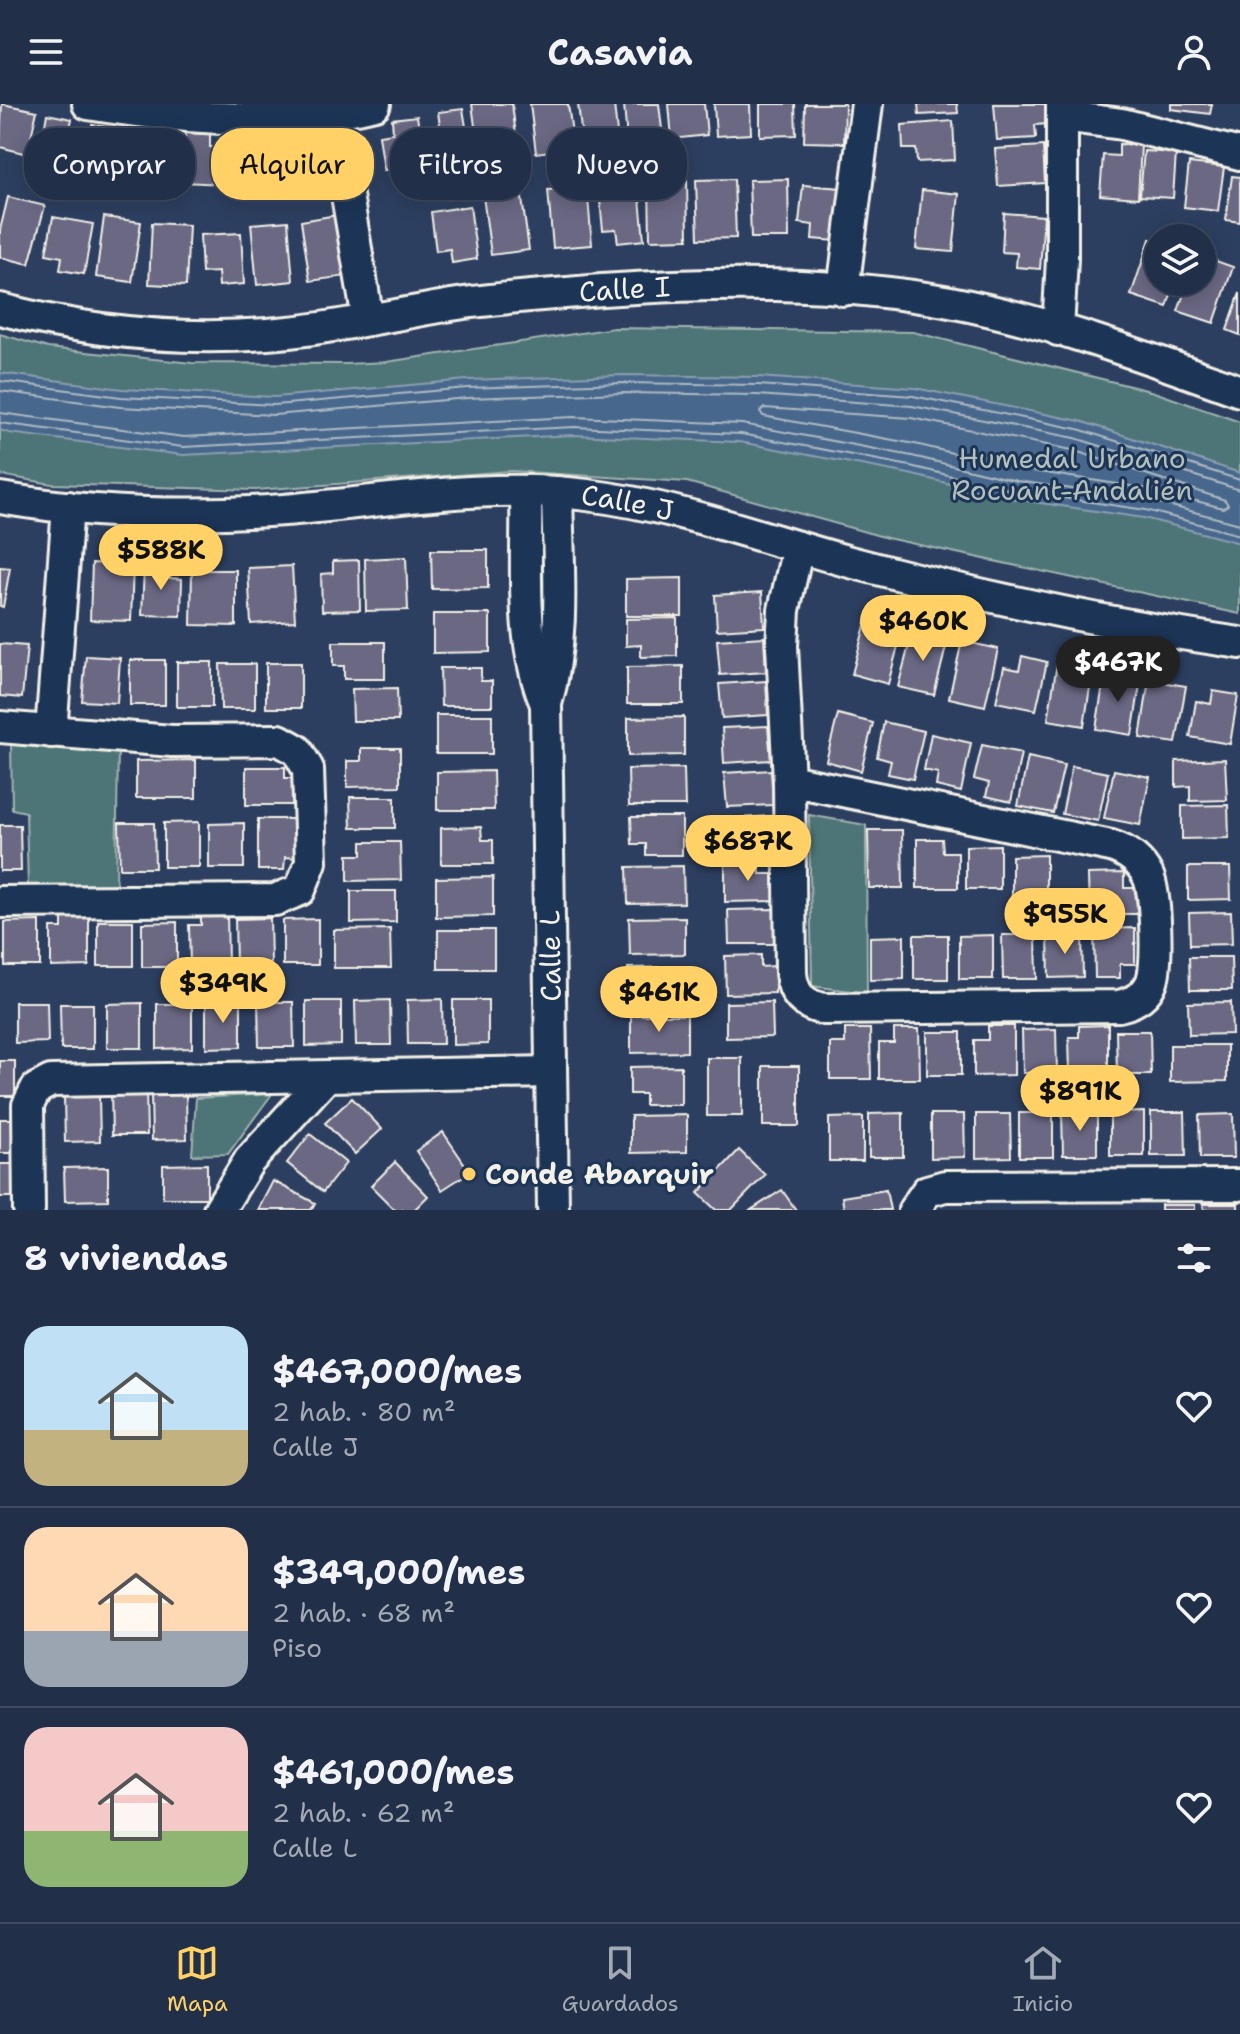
<!DOCTYPE html>
<html lang="es">
<meta charset="utf-8">
<style>
:root{--surface:#222f48;--page:#2e3b52;--text:#f1f3f6;--muted:#a2a9b4;--line:#3f4a60;--accent:#ffd166}
body{margin:0;font-family:"Shantell Sans",sans-serif;background:var(--page);color:var(--text);height:100vh;display:flex;flex-direction:column;font-size:30px;white-space:nowrap}
*{box-sizing:border-box;margin:0}
p{font-size:26px;color:var(--muted)}
.icon{flex:none;width:44px;height:44px;fill:none;stroke:currentColor;stroke-width:2;stroke-linecap:round;stroke-linejoin:round}
.map{position:relative;height:1106px;overflow:hidden}
.sheet{display:flex;flex-direction:column;background:var(--surface);flex:1}
.sheet>*{flex:none}
.banner{position:absolute;left:24px;top:24px;width:800px;height:72px;display:flex;gap:16px}
.tools{position:absolute;left:1144px;top:120px;display:grid;gap:16px}
.tools a{display:grid;place-items:center;width:72px;height:72px;border-radius:50%;background:var(--surface);box-shadow:0 4px 20px #0003,0 0 0 2px var(--line);font-size:40px}
.price{position:absolute;translate:-50% -68px;padding:0 18px;border-radius:28px;background:var(--accent);color:#111;font-size:26px;line-height:52px;filter:drop-shadow(0 2px 4px #0008)}
.price::after{content:'';position:absolute;left:50%;top:48px;width:24px;height:18px;margin-left:-12px;background:inherit;clip-path:polygon(0 0,100% 0,50% 100%)}
.price.current{background:#222;color:#fff}
ul{padding:0;list-style:none}
li{display:flex;align-items:center;gap:24px;height:200px;padding:0 24px}
li+li{border-top:2px solid var(--line)}
li span{display:grid;place-items:center;flex:none;width:224px;height:160px;border-radius:24px;color:#555}
li>.icon{margin-inline-start:auto}
span .icon{width:96px;height:96px;fill:#fffc;stroke-width:1}
li b{font-size:34px}
h2{display:flex;justify-content:space-between;align-items:center;height:96px;padding:0 24px;font-size:34px}
.pill{padding:0 28px;border-radius:32px;background:var(--surface);box-shadow:0 4px 20px #0003,0 0 0 2px var(--line);font-size:28px;line-height:72px}
.pill.current{background:var(--accent);color:#111}
header{display:flex;justify-content:space-between;align-items:center;height:104px;padding:0 24px;background:var(--surface);font-size:36px;font-weight:700}
.tab-bar{display:flex;justify-content:space-around;align-items:center;height:112px;border-top:2px solid var(--line);background:var(--surface);font-size:22px;color:var(--muted)}
.tab-bar a{display:grid;justify-items:center;gap:4px}
.tab-bar .current{color:var(--accent)}
.map>svg:first-child{display:block}
.green{fill:#4e7577;stroke:#a1b3b0;stroke-width:2}
.water{fill:#47678c;stroke:#8c9eb1;stroke-width:2}
.lines{fill:none;stroke-linecap:round;stroke-linejoin:round}
.shore{stroke:#afbac3;stroke-width:2}
.building{fill:#6b6783;stroke:#f4f1e8;stroke-width:2}
.street-casing{stroke:#f4f1e8;stroke-width:36}
.street{stroke:#1d3557;stroke-width:30}
.poi-dot{fill:#ffd166;stroke:#1d3557;stroke-width:3}
.labels{text-anchor:middle;dominant-baseline:central;stroke-width:6;stroke-linejoin:round;paint-order:stroke}
.street-label{font-size:28px;fill:#f4f1e8;stroke:#1d3557}
.park-label{font-size:28px;fill:#b2bfbb;stroke:#1d3557}
.poi-label{font-size:28px;font-weight:bold;fill:#f4f1e8;stroke:#1d3557;text-anchor:start}
</style>
<header><svg class="icon" aria-label="menu" viewBox="0 0 24 24"><path d="M4 6h16M4 12h16M4 18h16"/></svg>Casavia<svg class="icon" aria-label="person" viewBox="0 0 24 24"><circle cx="12" cy="8" r="4"/><path d="M4 21q1-7 8-7t8 7"/></svg></header>
<div class="map">
<svg width="1240" height="1106" viewBox="0 0 1240 1106">
<rect width="100%" height="100%" fill="#2d3f60"/>
<filter id="ink" filterUnits="userSpaceOnUse"><feTurbulence type="fractalNoise" baseFrequency=".0125" numOctaves="2"/><feDisplacementMap in="SourceGraphic" scale="16" xChannelSelector="R" yChannelSelector="G"/><feConvolveMatrix kernelMatrix="1 2 1 2 8 2 1 2 1" color-interpolation-filters="sRGB"/></filter>
<g filter="url(#ink)">
<path class="green" d="M614,224L913,228L1154,288L1240,318V510L887,434L687,378L511,367L256,386L52,380L0,371V230L48,244L192,259L346,260L386,258Z
M11,638L118,644L116,784H28L26,708L12,705Z
M809,711L866,721L867,889L812,882Z
M272,990L228,1050L192,1051L196,994Z"/>
<path class="water" d="M0,269L122,285L275,293L467,276L624,271L758,273L915,284L1080,317L1240,369V439L1144,414L1013,395L909,370L740,338L574,331L183,351L9,329L0,326Z"/>
<g class="lines">
<path class="shore" d="M0,277L121,293L275,301L467,284L624,279L758,281L913,292L1078,325L1240,376
M0,287L120,303L274,311L468,294L624,289L757,291L912,302L1075,334L1240,386
M764,304L911,314L1072,346L1225,396L1228,401L1223,404L1150,385L1019,365L915,340L763,312L760,307Z
M0,309L184,333L574,313L742,320L912,352L1017,377L1148,396L1240,420
M0,319L183,343L574,323L741,330L910,362L1015,387L1146,406L1240,431"/>
</g>
<path class="building" d="M2,0L37,7L27,50L0,43Z
M472,0H512L518,47L479,52Z
M530,0H568L574,44L536,49Z
M578,0H614L618,39L583,43Z
M624,0H659L663,34L627,37Z
M669,0H704L707,31L672,35Z
M714,0H750L751,30L716,32Z
M760,0H795L796,31L760,32Z
M805,0H845L844,39L804,38Z
M918,0H957L958,9L919,11Z
M994,0H1046L1048,20L1035,21L1036,34L997,36Z
M1171,0H1212L1210,10L1171,5Z
M463,5L471,53L431,60L426,24L440,22L438,8Z
M47,10L72,15L69,28L84,30L78,66L38,59Z
M417,12L424,60L384,66L379,31L393,29L392,15Z
M953,17L955,56L917,58L916,45H903L902,21Z
M92,21L127,26L121,70L86,65Z
M139,24L164,28L163,42L178,44L173,79L133,74Z
M302,28L303,42L318,41L321,77L281,80L276,31Z
M185,29L210,30V43L225,44L223,80L183,78Z
M233,33L269,34L268,78H232Z
M1119,40L1141,41L1138,94L1100,91L1103,51L1119,52Z
M1043,42L1045,79L998,82L995,45Z
M1144,47L1176,49L1173,94L1140,92Z
M1189,59L1224,63L1218,107L1184,103Z
M1232,72L1240,73V118L1226,116Z
M734,75L736,134L698,135L696,76Z
M788,75L789,134H751L749,76Z
M687,76L688,135L650,136L649,77Z
M803,81L842,84L837,137L812,135L813,121L799,119Z
M587,82L592,141L553,144L548,86Z
M639,84L644,136L618,139L616,125L603,126L599,87Z
M922,86L959,90L953,148L916,145Z
M521,87L529,146L491,151L483,92Z
M8,93L45,102L29,160L0,153V126Z
M470,102L477,155L452,159L450,145L436,147L431,108Z
M1004,109L1044,112L1040,165L1016,163L1017,149L1002,148Z
M337,111L347,172L310,177L301,117Z
M53,113L93,120L84,170L60,166L62,153L46,150Z
M104,113L141,118L132,178L96,173Z
M288,117L293,177L257,181L251,120Z
M152,119L189,121L186,182L149,180Z
M241,129L244,180L219,182L218,168L202,169L200,131Z
M1150,135L1158,138V178H1175L1167,203L1131,191Z
M1202,152L1233,163L1214,219L1178,207L1188,178H1202Z
M1240,189V231L1227,226Z
M431,446H488V484L432,485Z
M406,453L408,506L366,507L365,455Z
M359,456L360,506L322,507L321,470L333,469V457Z
M92,459L133,461L131,517L90,516Z
M144,462H170V474L182,475L181,512L142,511Z
M292,462L295,517L251,520L248,464Z
M0,463L10,464L3,503L0,502Z
M192,466H236V522L191,521Z
M682,474V512H626V475Z
M762,488L764,523L717,526L715,491Z
M433,510H490V548L433,549Z
M677,514V552L641,553V541L626,542V515Z
M867,514L903,523L888,580L852,570Z
M913,526L948,535L934,591L898,583Z
M764,533L766,568L720,571L717,536Z
M962,537L998,545L985,602L949,594Z
M333,538H385V575H344V562H333Z
M0,540L27,542L22,594L0,592Z
M86,552L120,554L117,599L82,597Z
M1022,552L1047,558L1036,606L996,598L1004,563L1019,566Z
M130,556H165V601H130Z
M177,558H212V603H177Z
M266,559H301V604H266Z
M1057,559L1093,564L1084,622L1048,616Z
M220,560H255V605H221Z
M683,562V600H627V563Z
M440,564H481V577H492V602H441Z
M1105,568L1141,574L1132,631L1096,625Z
M1149,576L1186,582L1176,639L1140,634Z
M766,577L768,611L722,614L719,580Z
M397,584L398,617H353L352,585Z
M1213,587L1238,591L1230,640L1190,633L1196,597L1211,600Z
M838,610L873,619L861,667L826,657Z
M436,611H492V650H436Z
M684,613V651L628,652V614Z
M884,618L924,627L913,675L888,670L891,657L877,653Z
M768,622L771,656L724,659L722,624Z
M931,630L971,639L961,688L936,682L938,669L924,666Z
M982,641L1021,649L1011,698L986,692L989,679L974,675Z
M361,644H400V682L347,683V657H361Z
M1028,653L1064,661L1053,709L1018,702Z
M1225,655L1227,696L1190,697V682L1176,683V657Z
M196,656V694H136V657Z
M1072,662L1108,669L1098,717L1062,710Z
M246,663H285V674H297V701H246Z
M684,664L685,702H629L628,665Z
M771,666L773,701L727,703L724,669Z
M1114,666L1150,673L1140,721L1104,714Z
M493,667L494,706H437V668Z
M350,693H395V724H351Z
M1228,701L1229,734L1182,735V702Z
M770,712L772,747L725,750L723,715Z
M631,713H682V751H646V740H632Z
M258,715H296V754L285,753L284,766H258Z
M199,718V763H164V719Z
M119,719H154L155,764H120Z
M244,719V764H209V720Z
M0,721H20L21,767H0Z
M481,723L482,736H493V760H441V724Z
M868,726H902L903,784H869Z
M917,735H942L943,748H958V784H917Z
M362,738H400L401,776L348,777V751H362Z
M1000,741V785H966V742Z
M1046,751V794L1012,795V752Z
M725,759H760V770H775L774,797L725,798Z
M683,762L684,799L628,800L627,763Z
M1188,763H1230L1231,795L1188,796Z
M1124,769V784H1138V810H1089L1088,770Z
M493,773V812L436,813V774Z
M351,787H396V818L351,819Z
M775,805V840H729L728,806Z
M1231,808L1232,840L1190,841L1189,809Z
M201,809H227L228,860H190L189,821H201Z
M62,812H89V862L51,863V824H62Z
M685,813V850L630,851L629,814Z
M270,814L271,859H236L235,815Z
M318,815V861H283V816Z
M40,817V862H5V818Z
M98,817H133V862H98Z
M177,818V863H142V819Z
M1135,824V860H1120V874H1095L1094,825Z
M390,825L391,864H334V826Z
M438,826H494V865H438Z
M1048,830H1082L1083,873L1049,874Z
M914,831H948V875H914Z
M993,831V875H959V832Z
M1002,831H1036L1037,875H1003Z
M904,832V875L870,876V833Z
M761,851V863L775,862V889L726,890L725,852Z
M1189,853H1231L1232,886H1190Z
M684,863L685,900L629,901L628,864Z
M442,895L443,940H408L407,896Z
M390,896L391,941H356L355,897Z
M453,896H488V940L453,941Z
M306,897H341V941L306,942Z
M15,898H47L48,938L15,939Z
M258,898H293L294,943H259Z
M772,898L773,933L726,934V899Z
M1231,898L1232,930L1189,931L1188,899Z
M142,899V944H107V900Z
M206,899H241V943L206,944Z
M60,900H93V945H61Z
M157,900H192V944L157,945Z
M631,911H687V948L631,949Z
M1108,921V971H1070L1069,933H1079V922Z
M988,922H1014V971L974,972V936H988Z
M845,925H870L871,975H830V939H845Z
M894,925H919L920,975H879V939H894Z
M1056,925L1057,968L1023,969L1022,926Z
M1116,927H1150L1151,971H1117Z
M927,928H961V971H927Z
M1170,941H1227V977L1170,978Z
M707,954H742V1012H707Z
M0,957H15V992H0Z
M681,962V1001H645V990H630V963Z
M763,962H799V1022H763Z
M146,986L147,1031H112L111,987Z
M151,991H186L187,1035L152,1036Z
M64,993H99L100,1037L65,1038Z
M352,994L382,1025L355,1050L325,1019Z
M1062,1008H1097V1051H1063Z
M1144,1008V1052H1110V1009Z
M1151,1008H1185L1186,1052H1151Z
M903,1009V1053H869V1010Z
M1019,1009H1053V1053H1019Z
M931,1010H964L965,1053L931,1054Z
M976,1010H1010L1011,1053L976,1054Z
M1233,1010L1234,1054H1200L1199,1011Z
M687,1011V1048L631,1049V1012Z
M863,1013V1057H829V1014Z
M0,1015H17V1049H0Z
M443,1028L470,1068L442,1086L416,1047Z
M310,1030L346,1059L323,1088L287,1059Z
M739,1046L765,1071L731,1106H716L698,1089Z
M395,1058L428,1092L414,1106H395L371,1082Z
M0,1060H18L19,1093H0Z
M207,1060V1094H163V1061Z
M108,1063V1096L65,1097L64,1064Z
M273,1077L315,1099L311,1106H258Z
M782,1086L796,1106H751Z
M886,1086L890,1106H844L842,1093Z
M1203,1100H1238V1106H1204Z
M1161,1101H1195V1106H1161Z"/>
<g class="lines">
<g class="street-casing">
<g id="street">
<path d="M88,0C181,15 282,23 375,0"/>
<path d="M333,8L368,216"/>
<path d="M1062,12L1122,20L1240,50"/>
<path d="M843,186L867,0"/>
<path id="s1" d="M0,205C93,229 193,238 289,228C348,222 405,208 464,199C510,193 556,190 602,186C717,178 837,177 950,198C1049,217 1145,253 1240,287"/>
<path d="M1058,226L1062,155V0"/>
<path d="M526,387C528,457 518,535 546,600"/>
<path id="s2" d="M0,394C93,410 190,413 284,406C384,398 486,378 587,391C677,402 762,434 850,458C979,492 1108,520 1240,539"/>
<path d="M0,623L172,637L279,636L297,646L308,665L311,758L300,786L275,796L0,798"/>
<path d="M51,628L68,403"/>
<path d="M789,676L1111,742C1127,747 1140,756 1148,772C1156,788 1158,859 1152,877C1146,892 1133,899 1119,902L824,905C803,901 793,891 791,869L789,676L782,542L784,506L798,443"/>
<path d="M553,1104L546,600C566,532 558,459 557,388"/>
<path d="M29,1106L28,1001L36,985L51,977L551,968"/>
<path d="M219,1106L249,1057L325,974"/>
<path d="M914,1106L927,1087L945,1082L1240,1081"/>
</g>
</g>
<use href="#street" class="street"/>
</g>
</g>
<circle class="poi-dot" cx="469" cy="1070" r="8"/>
<g class="labels">
<g class="street-label">
<text stroke="none"><textPath href="#s1" startOffset="630">Calle I</textPath></text>
<text stroke="none"><textPath href="#s2" startOffset="630">Calle J</textPath></text>
<text transform="translate(550 852) rotate(-91)">Calle L</text>
</g>
<g class="park-label">
<text x="1072" y="354">Humedal Urbano<tspan x="1072" dy="32">Rocuant-Andalién</tspan></text>
</g>
<g class="poi-label">
<text x="485" y="1070">Conde Abarquir</text>
</g>
</g>
</svg>
<div class="tools">
<a><svg class="icon" aria-label="layers" viewBox="0 0 24 24"><path d="M12 4l9 5-9 5-9-5zM3 14l9 5 9-5"/></svg></a>
</div>
<b class="price" style="left:161px;top:488px">$588K</b>
<b class="price" style="left:923px;top:559px">$460K</b>
<b class="price current" style="left:1118px;top:600px">$467K</b>
<b class="price" style="left:748px;top:779px">$687K</b>
<b class="price" style="left:1065px;top:852px">$955K</b>
<b class="price" style="left:223px;top:921px">$349K</b>
<b class="price" style="left:659px;top:930px">$461K</b>
<b class="price" style="left:1080px;top:1029px">$891K</b>
<div class="banner">
<a class="pill">Comprar</a>
<a class="pill current">Alquilar</a>
<a class="pill">Filtros</a>
<a class="pill">Nuevo</a>
</div>
</div>
<section class="sheet">
<h2>8 viviendas<svg class="icon" aria-label="filters" viewBox="0 0 24 24"><path d="M4 7h16M4 17h16"/><circle cx="9" cy="7" r="2"/><circle cx="15" cy="17" r="2"/></svg></h2>
<ul>
<li><span style="background:linear-gradient(#bfe0f5 65%,#c2b280 0)"><svg class="icon" aria-label="home" viewBox="0 0 24 24"><path d="M3 11l9-7 9 7M6 9v11h12V9"/></svg></span><div><b>$467,000/mes</b><p>2 hab. · 80 m²</p><p>Calle J</p></div><svg class="icon" aria-label="heart" viewBox="0 0 24 24"><path d="M12 20l-8-8c-3-5 5-10 8-4 3-6 11-1 8 4z"/></svg></li>
<li><span style="background:linear-gradient(#ffd9b3 65%,#9aa5b1 0)"><svg class="icon" aria-label="home" viewBox="0 0 24 24"><path d="M3 11l9-7 9 7M6 9v11h12V9"/></svg></span><div><b>$349,000/mes</b><p>2 hab. · 68 m²</p><p>Piso</p></div><svg class="icon" aria-label="heart" viewBox="0 0 24 24"><path d="M12 20l-8-8c-3-5 5-10 8-4 3-6 11-1 8 4z"/></svg></li>
<li><span style="background:linear-gradient(#f6c9c9 65%,#8fb573 0)"><svg class="icon" aria-label="home" viewBox="0 0 24 24"><path d="M3 11l9-7 9 7M6 9v11h12V9"/></svg></span><div><b>$461,000/mes</b><p>2 hab. · 62 m²</p><p>Calle L</p></div><svg class="icon" aria-label="heart" viewBox="0 0 24 24"><path d="M12 20l-8-8c-3-5 5-10 8-4 3-6 11-1 8 4z"/></svg></li>
</ul>
</section>
<nav class="tab-bar">
<a class="current"><svg class="icon" aria-label="map" viewBox="0 0 24 24"><path d="M3 6l6-2 6 2 6-2v14l-6 2-6-2-6 2zM9 4v14M15 6v14"/></svg>Mapa</a>
<a><svg class="icon" aria-label="saved" viewBox="0 0 24 24"><path d="M7 4h10v16l-5-4-5 4z"/></svg>Guardados</a>
<a><svg class="icon" aria-label="home" viewBox="0 0 24 24"><path d="M3 11l9-7 9 7M6 9v11h12V9"/></svg>Inicio</a>
</nav>
